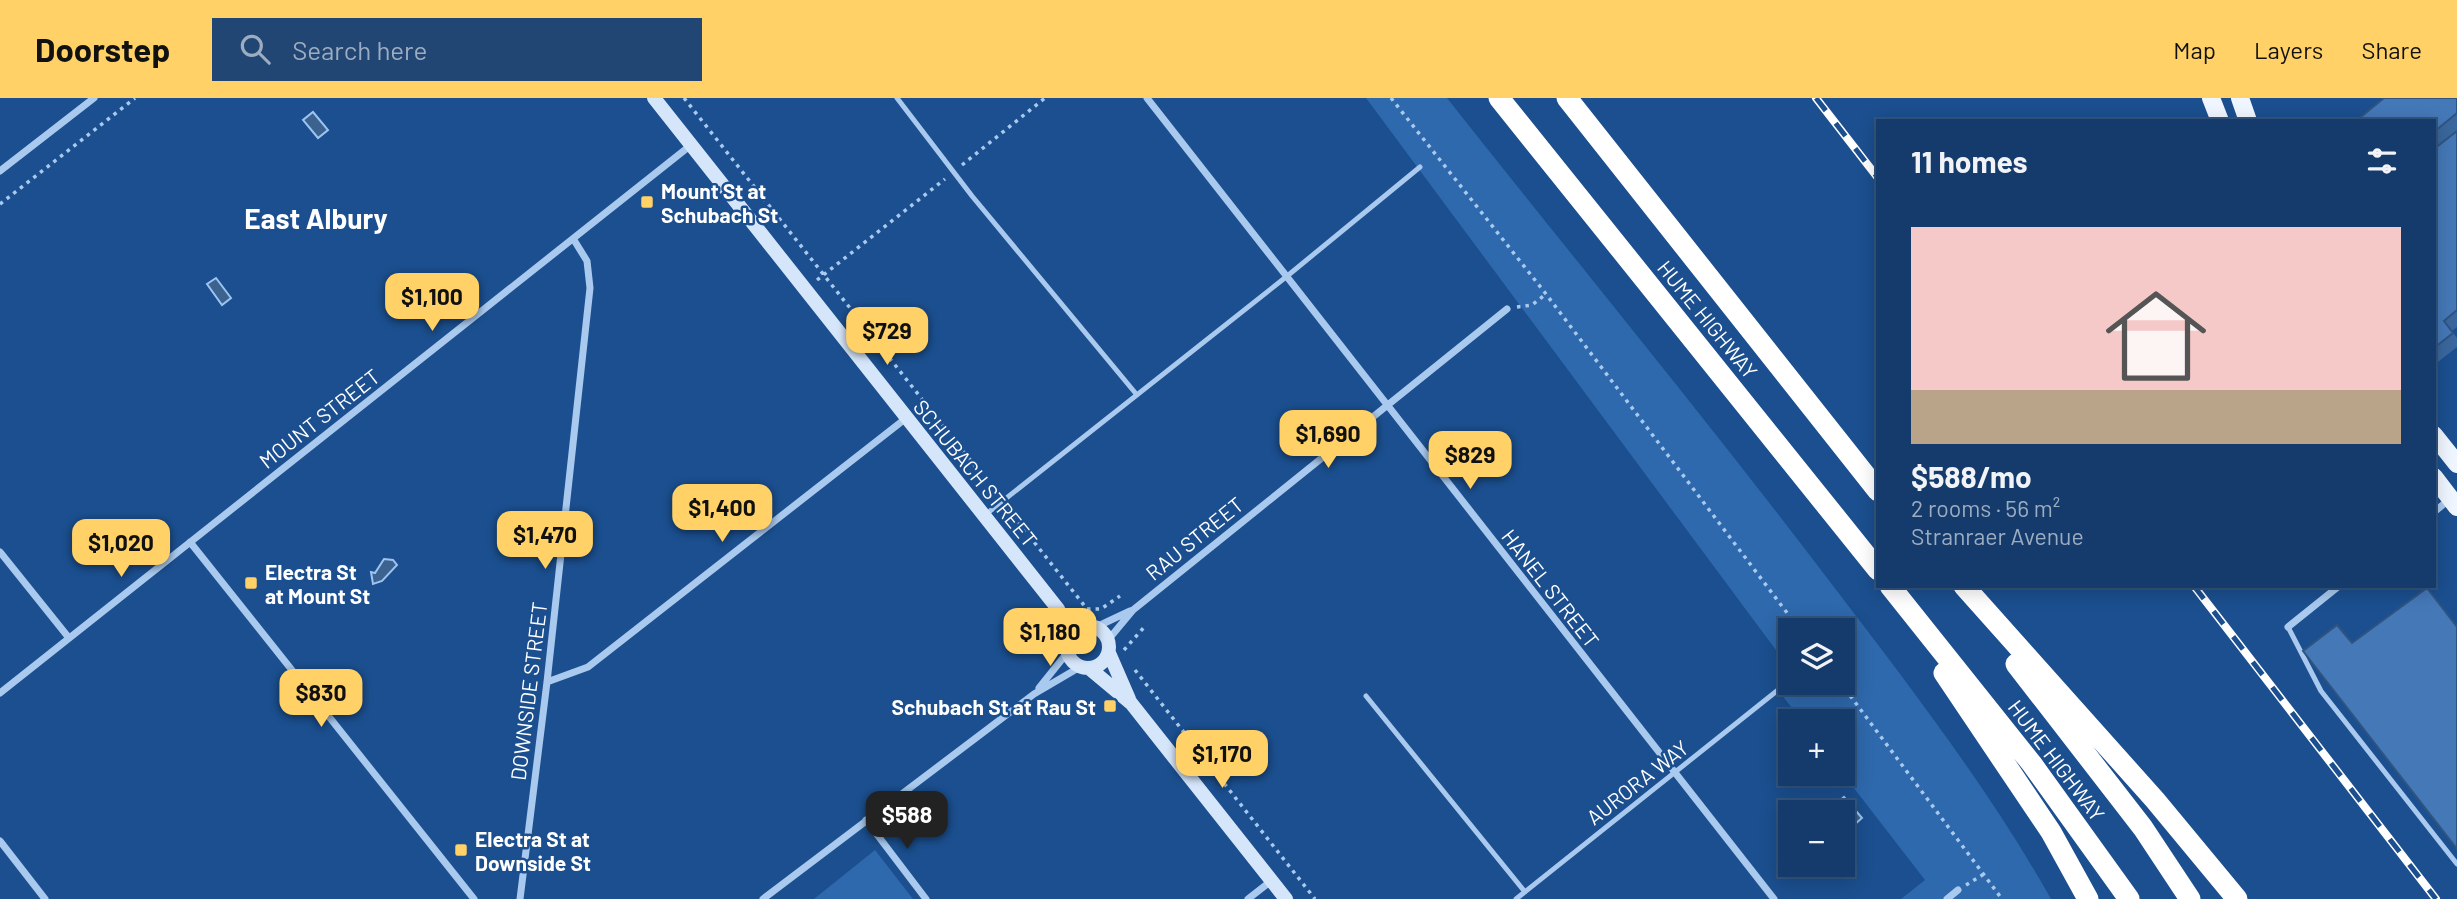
<!DOCTYPE html>
<meta charset="utf-8">
<style>
:root{--surface:#143b6b;--page:#214673;--text:#f1f3f6;--muted:#9dadc1;--line:#33557e;--accent:#ffd166}
body{margin:0;font-family:Barlow,sans-serif;background:var(--page);color:var(--text);height:100vh;display:flex;flex-direction:column;font-size:26px;white-space:nowrap}
*{box-sizing:border-box;margin:0}
p{font-size:23px;color:var(--muted)}
.icon{flex:none;width:38px;height:38px;fill:none;stroke:currentColor;stroke-width:2;stroke-linecap:round;stroke-linejoin:round}
.map{position:relative;flex:1;overflow:hidden}
.side{position:absolute;left:1876px;top:21px;width:560px;height:469px;display:flex;flex-direction:column;background:var(--surface);border-radius:0px;box-shadow:0 4px 18px #0003,0 0 0 2px var(--line)}
.side>*{flex:none}
.tools{position:absolute;left:1778px;top:520px;display:grid;gap:14px}
.tools a{display:grid;place-items:center;width:77px;height:77px;border-radius:0px;background:var(--surface);box-shadow:0 4px 18px #0003,0 0 0 2px var(--line);font-size:35px}
.price{position:absolute;translate:-50% -60px;padding:0 16px;border-radius:14px;background:var(--accent);color:#111;font-size:23px;line-height:46px;filter:drop-shadow(0 2px 4px #0008)}
.price::after{content:'';position:absolute;left:50%;top:42px;width:21px;height:16px;margin-left:-10px;background:inherit;clip-path:polygon(0 0,100% 0,50% 100%)}
.price.current{background:#222;color:#fff}
ul{padding:0;list-style:none}
li{display:grid;align-content:center;gap:14px;height:371px;padding:0 35px}
li+li{border-top:2px solid var(--line)}
li span{display:grid;place-items:center;height:217px;border-radius:0px;color:#555}
li>.icon{margin-inline-start:auto}
span .icon{width:126px;height:126px;fill:#fffc;stroke-width:1}
li b{font-size:30px}
h2{display:flex;justify-content:space-between;align-items:center;height:84px;padding:0 35px;font-size:30px}
header{display:flex;align-items:center;gap:42px;box-sizing:border-box;height:98px;padding:0 35px;background:var(--accent);color:#111}
header strong{font-size:33px}
nav{display:flex;gap:38px;margin-inline-start:auto;font-size:24px}
.search{width:490px;height:63px;background:var(--page);display:flex;align-items:center;gap:18px;box-sizing:border-box;padding:0 24px;border-radius:0px;color:var(--muted);font-size:26px}
.map>svg:first-child{display:block}
.green{fill:#2e69ad}
.water{fill:#3c6290;stroke:#9cc4f0;stroke-width:2}
.lines{fill:none;stroke-linecap:round;stroke-linejoin:round}
.path{stroke:#a9c9ee;stroke-width:3.5;stroke-dasharray:3.5 5;stroke-linecap:butt}
.lane{stroke:#a9c9ee;stroke-width:5}
.street{stroke:#a9c9ee;stroke-width:7}
.secondary{stroke:#d6e6fa;stroke-width:14}
.primary{stroke:#f0f6ff;stroke-width:18}
.highway{stroke:#fff;stroke-width:21}
.rail-casing{stroke:#fff;stroke-width:8}
.rail{stroke:#1b4f8f;stroke-width:5;stroke-dasharray:16;stroke-linecap:butt}
.wall{fill:#3a679d}
.building{fill:#4478b7;stroke:#305480;stroke-width:2}
.poi-dot{fill:#ffd166;stroke:#1b4f8f;stroke-width:2.5}
.labels{text-anchor:middle;dominant-baseline:central;stroke-width:5;stroke-linejoin:round;paint-order:stroke}
.poi-label{font-size:21px;font-weight:bold;fill:#fff;stroke:#1b4f8f;text-anchor:start}
.street-label{font-size:21px;fill:#fff;stroke:#1b4f8f}
.district-label{font-size:28px;font-weight:bold;fill:#fff;stroke:#1b4f8f}
</style>
<header>
<strong>Doorstep</strong>
<div class="search"><svg class="icon" aria-label="search" viewBox="0 0 24 24"><circle cx="10" cy="10" r="6"/><path d="M15 15l6 6"/></svg>Search here</div>
<nav><a>Map</a><a>Layers</a><a>Share</a></nav>
</header>
<div class="map">
<svg width="2457" height="801" viewBox="0 0 2457 801">
<rect width="100%" height="100%" fill="#1b4f8f"/>
<path class="green" d="M1366,0H1447C1576,163 1708,323 1834,489C1911,590 1989,691 2051,801H1901L1925,782L1843,676V623H1802L1778,592L1790,584H1843V532H1790V571Z
M875,752L913,801H814Z"/>
<path class="water" d="M313,14L328,32L318,40L303,22Z
M216,180L231,200L222,207L207,186Z
M384,461L393,462L397,467L382,483L373,486L371,474L375,475Z
M1844,699L1862,720L1854,727L1838,704Z"/>
<g class="lines">
<path class="path" d="M684,0L997,396
M1391,0L1546,196L1800,532
M962,67L1045,0
M0,106L135,0
M817,182L945,81
M1517,209L1532,207L1546,196
M1008,411L1087,511H1101L1120,498
M1124,552L1146,527
M1135,572L1315,801
M1840,584L2002,801
M1966,787L1984,776"/>
<path class="lane" d="M897,0L972,98L1137,297
M985,417L1286,179L1420,69
M2288,529L2321,593L2457,766
M1366,598L1525,794
M1516,801L1778,592"/>
<path class="street" d="M1147,0L1774,801
M0,73L94,0
M2434,414L2450,401
M190,444L474,801
M0,454L69,540
M1096,529L1130,513
M2288,529L2339,488
M1108,542L1133,512L1507,211
M547,584L588,569L905,321
M1039,590L1067,555
M0,595L691,47
M866,722L926,801
M0,743L45,801
M520,801L547,584L590,190L587,163L574,142
M763,801L1034,596L1080,569
M1248,801L1271,783
M1947,801L1958,792"/>
<path class="secondary" d="M654,0L1058,511L1069,541
M1067 549a21 21 0 1 1 42 0a21 21 0 1 1-42 0Z
M1109,555L1129,601
M1089,570L1131,605L1286,801"/>
<path class="primary" d="M2211,0L2220,23
M2240,0L2248,23
M2434,337L2457,366
M2434,379L2457,409"/>
<path class="highway" d="M1499,0L1878,472
M1567,0L1878,393
M1890,488L2032,666L2129,801
M1964,488L2155,702L2237,801
M2016,566L2143,730L2190,801
M1944,575L2051,734L2088,801"/>
<g class="rail-casing">
<path id="rail" d="M1816,0L1878,80
M2194,488L2436,801"/>
</g>
<use href="#rail" class="rail"/>
</g>
<path class="wall" d="M2457,0V33L2434,51V23Z
M2457,33V229L2452,233L2457,240V249L2434,267V51Z"/>
<path class="building" d="M2384,0H2457V15L2434,34V23H2356Z
M2457,33V212L2444,223L2453,235L2434,250V51Z
M2427,490L2457,529V751L2303,553L2337,527L2352,545Z"/>
<g class="poi-dot">
<rect x="640" y="97" width="14" height="14" rx="3.5"/>
<rect x="244" y="478" width="14" height="14" rx="3.5"/>
<rect x="1103" y="601" width="14" height="14" rx="3.5"/>
<rect x="454" y="745" width="14" height="14" rx="3.5"/>
</g>
<g class="labels">
<g class="poi-label">
<text x="661" y="92">Mount St at<tspan x="661" dy="24">Schubach St</tspan></text>
<text x="265" y="473">Electra St<tspan x="265" dy="24">at Mount St</tspan></text>
<text x="1096" y="608" text-anchor="end">Schubach St at Rau St</text>
<text x="475" y="740">Electra St at<tspan x="475" dy="24">Downside St</tspan></text>
</g>
<g class="street-label">
<text transform="translate(1708 221) rotate(51)">HUME HIGHWAY</text>
<text transform="translate(319 320) rotate(-38)">MOUNT STREET</text>
<text transform="translate(976 375) rotate(51)">SCHUBACH STREET</text>
<text transform="translate(1194 440) rotate(-39)">RAU STREET</text>
<text transform="translate(1551 490) rotate(52)">HANEL STREET</text>
<text transform="translate(528 593) rotate(-83)">DOWNSIDE STREET</text>
<text transform="translate(2057 662) rotate(53)">HUME HIGHWAY</text>
<text transform="translate(1637 684) rotate(-38)">AURORA WAY</text>
</g>
<g class="district-label">
<text x="316" y="120">East Albury</text>
</g>
</g>
</svg>
<div class="tools">
<a><svg class="icon" aria-label="layers" viewBox="0 0 24 24"><path d="M12 4l9 5-9 5-9-5zM3 14l9 5 9-5"/></svg></a>
<a>+</a>
<a>−</a>
</div>
<b class="price" style="left:432px;top:235px">$1,100</b>
<b class="price" style="left:887px;top:269px">$729</b>
<b class="price" style="left:1328px;top:372px">$1,690</b>
<b class="price" style="left:1470px;top:393px">$829</b>
<b class="price" style="left:722px;top:446px">$1,400</b>
<b class="price" style="left:545px;top:473px">$1,470</b>
<b class="price" style="left:121px;top:481px">$1,020</b>
<b class="price" style="left:1050px;top:570px">$1,180</b>
<b class="price" style="left:321px;top:631px">$830</b>
<b class="price" style="left:1222px;top:692px">$1,170</b>
<b class="price current" style="left:907px;top:753px">$588</b>
<section class="side">
<h2>11 homes<svg class="icon" aria-label="filters" viewBox="0 0 24 24"><path d="M4 7h16M4 17h16"/><circle cx="9" cy="7" r="2"/><circle cx="15" cy="17" r="2"/></svg></h2>
<ul>
<li><span style="background:linear-gradient(#f6c9c9 75%,#b9a48a 0)"><svg class="icon" aria-label="home" viewBox="0 0 24 24"><path d="M3 11l9-7 9 7M6 9v11h12V9"/></svg></span><div><b>$588/mo</b><p>2 rooms · 56 m²</p><p>Stranraer Avenue</p></div></li>
</ul>
</section>
</div>
